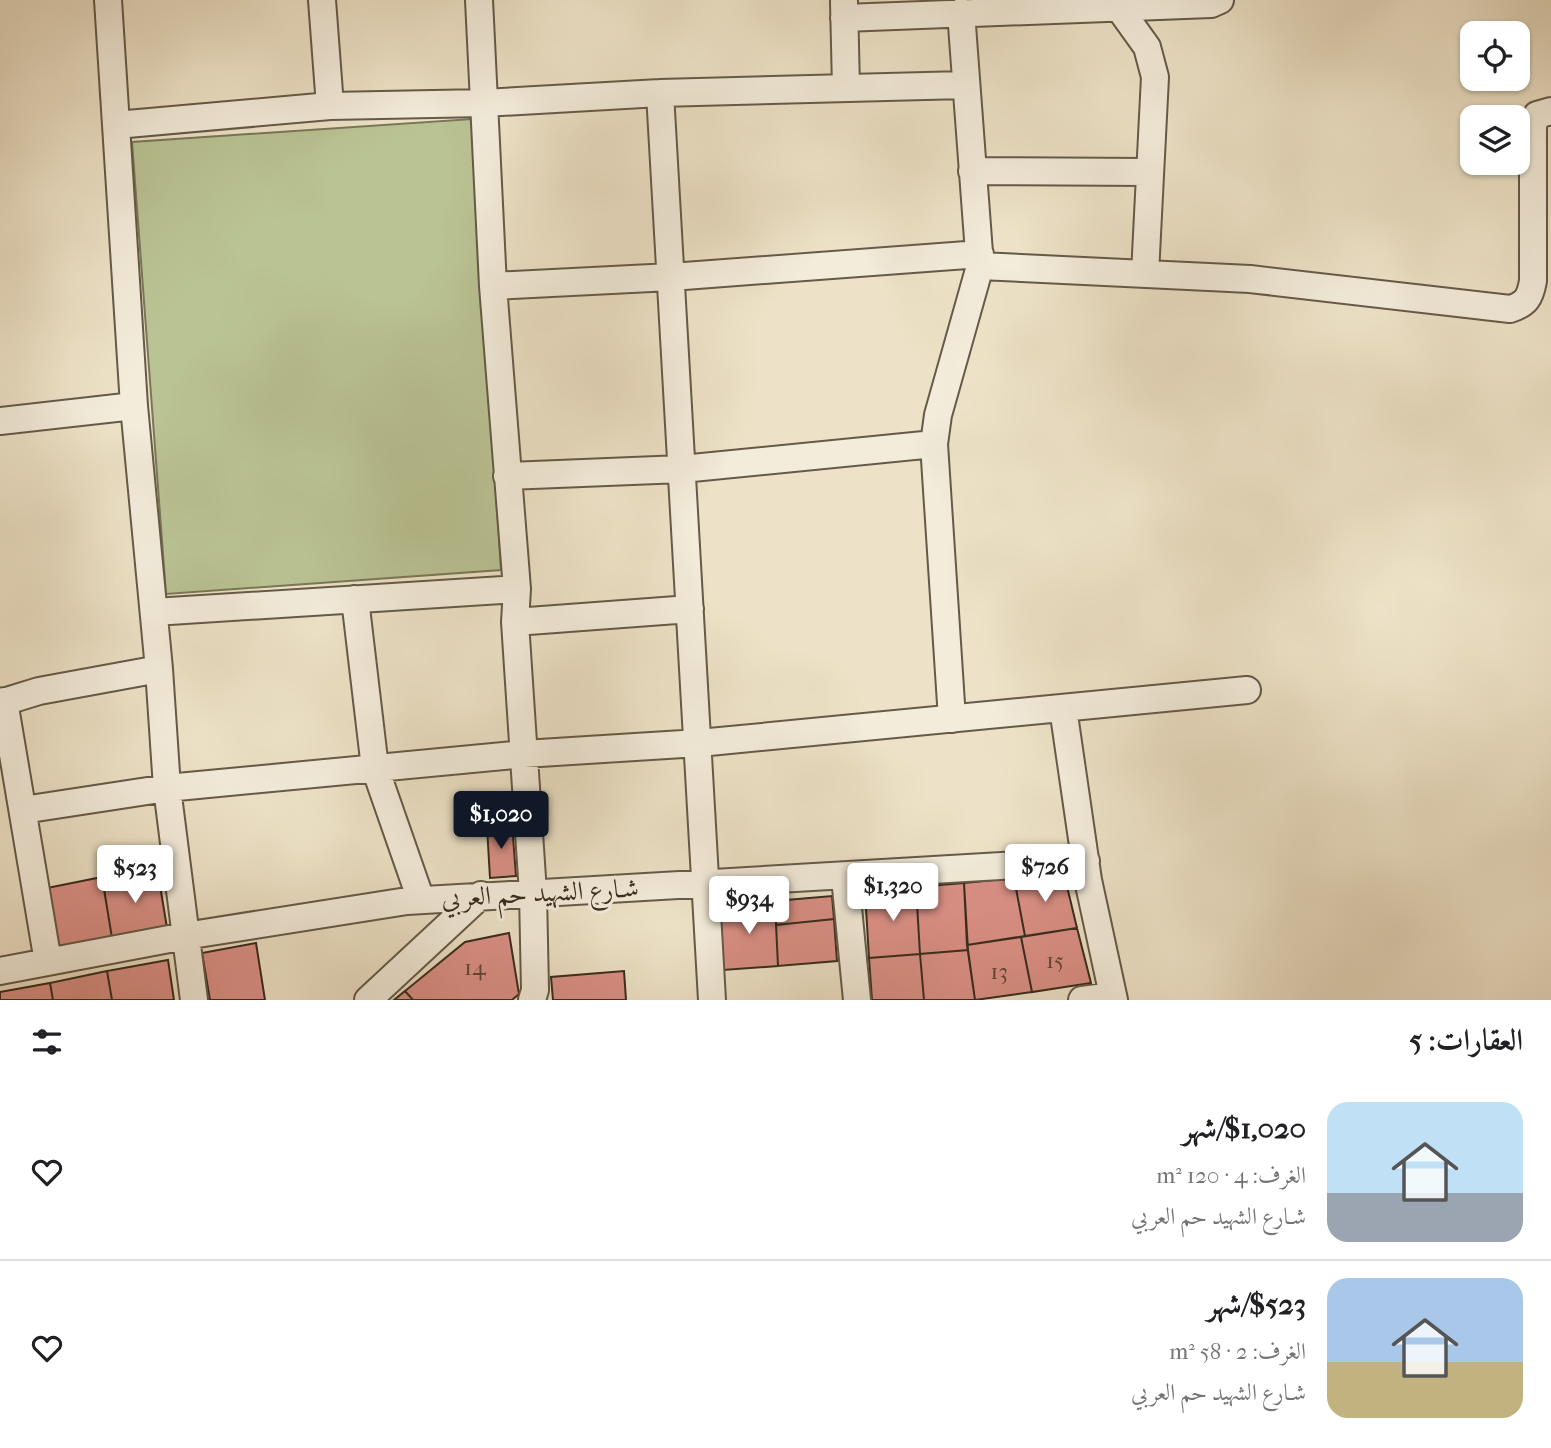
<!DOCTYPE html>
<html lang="ar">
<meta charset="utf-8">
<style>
:root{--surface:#fff;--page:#f2f2f2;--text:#202124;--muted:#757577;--line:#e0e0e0;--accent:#111827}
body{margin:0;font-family:"IM FELL French Canon",Amiri,serif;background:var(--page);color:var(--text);direction:rtl;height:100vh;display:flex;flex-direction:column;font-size:26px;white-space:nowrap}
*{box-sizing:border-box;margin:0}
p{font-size:23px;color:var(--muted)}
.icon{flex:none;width:38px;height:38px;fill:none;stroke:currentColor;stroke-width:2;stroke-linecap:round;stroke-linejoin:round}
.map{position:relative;height:1000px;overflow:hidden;direction:ltr}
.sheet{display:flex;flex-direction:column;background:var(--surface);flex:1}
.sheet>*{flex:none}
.fabs{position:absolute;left:1460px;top:21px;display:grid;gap:14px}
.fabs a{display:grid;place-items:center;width:70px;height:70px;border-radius:14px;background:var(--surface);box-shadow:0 2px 5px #0004;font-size:35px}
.price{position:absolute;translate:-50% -60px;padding:0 16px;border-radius:7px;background:#fff;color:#222;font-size:23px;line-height:46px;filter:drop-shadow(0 2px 4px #0008)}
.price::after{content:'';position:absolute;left:50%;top:42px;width:21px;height:16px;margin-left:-10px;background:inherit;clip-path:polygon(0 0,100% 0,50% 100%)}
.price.selected{background:var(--accent);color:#fff}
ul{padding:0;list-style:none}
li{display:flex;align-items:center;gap:21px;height:175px;padding:0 28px}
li+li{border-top:2px solid var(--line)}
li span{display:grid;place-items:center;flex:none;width:196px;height:140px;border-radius:21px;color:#555}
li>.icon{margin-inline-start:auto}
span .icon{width:84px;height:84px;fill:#fffc;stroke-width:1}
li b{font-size:30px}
h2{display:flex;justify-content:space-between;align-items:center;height:84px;padding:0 28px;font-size:30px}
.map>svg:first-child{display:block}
.green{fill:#bac394;stroke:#797858;stroke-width:2}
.building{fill:#db9086;stroke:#382c1d;stroke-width:2}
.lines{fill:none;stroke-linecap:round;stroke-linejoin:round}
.minor-casing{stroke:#655a48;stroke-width:30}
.minor{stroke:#f3ecdb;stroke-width:26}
.labels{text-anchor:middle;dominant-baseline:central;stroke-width:6;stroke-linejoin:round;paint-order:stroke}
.number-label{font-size:23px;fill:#614537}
.street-label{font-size:26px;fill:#382c1d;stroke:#f3ecdb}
</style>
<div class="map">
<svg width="1551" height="1000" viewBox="0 0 1551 1000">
<rect width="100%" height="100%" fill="#ede2c7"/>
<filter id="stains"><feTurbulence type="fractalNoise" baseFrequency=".00286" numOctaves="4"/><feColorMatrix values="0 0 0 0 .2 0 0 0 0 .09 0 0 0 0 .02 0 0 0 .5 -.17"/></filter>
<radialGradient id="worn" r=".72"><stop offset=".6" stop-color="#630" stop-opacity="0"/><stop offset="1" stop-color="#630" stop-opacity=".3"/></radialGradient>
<path class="green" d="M472,119L501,570L166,594L132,142Z"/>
<path class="building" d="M512,824L516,876L490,878L487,827Z
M157,867L168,934L113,944L102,877Z
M1064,874L1077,928L1025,936L1014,878Z
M102,877L113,944L59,955L47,888Z
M1014,878L1025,936L967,945L964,883Z
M964,883L968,950L920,954L916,887Z
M916,887L920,954L869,958L865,892Z
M832,896L834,919L776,925L775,901Z
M775,901L778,966L723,970L719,906Z
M834,919L837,961L778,966L776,925Z
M1077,928L1091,983L1032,992L1021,937Z
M509,933L519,994L512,1000H413L405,991L465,942Z
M1021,937L1032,992L975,1000L967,945Z
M256,943L265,1000H210L202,953Z
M968,950L975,1000H924L920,954Z
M920,954L924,1000H872L869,958Z
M168,960L174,1000H112L107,971Z
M107,971L112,1000H53L50,983Z
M624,971L626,1000H553L551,977Z
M50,983L53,1000H0V992Z
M405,991L413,1000H394Z"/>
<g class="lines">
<g class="minor-casing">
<path id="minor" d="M108,0L116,125
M479,0L493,286L517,589L515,622L533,893L535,990L532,1000
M844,2L846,88
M1119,8L1147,47L1155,77L1145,274
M844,18L1211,4L1220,0
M660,93L712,1000
M330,106L484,103L660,93L964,85
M972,171L1150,172
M980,266L1250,279L1510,309C1526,304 1530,298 1533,281V125L1537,115L1551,111
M493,286L671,277L980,254
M0,421L134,406
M507,476L682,469L934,444
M355,599L375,768L421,900
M154,612L517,589
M515,622L690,609
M4,701L48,962
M0,703L39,691L159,669
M1063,708L1088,880L1114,1000
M952,719L934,444L938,415L980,266L961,12
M23,810L167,788L524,754L699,743L1247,690
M845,877L857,1000
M0,971L185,936L407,901L1086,861
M194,1000L167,788L159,669L134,406L116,125L330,106L322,0
M368,1000L481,895
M1082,1000L1113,996"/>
</g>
<use href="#minor" class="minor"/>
</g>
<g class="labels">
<g class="number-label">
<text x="1055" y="960">15</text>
<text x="475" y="967">14</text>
<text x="999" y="971">13</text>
</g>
<g class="street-label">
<text transform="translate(540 893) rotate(-3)">شـارع الشهيد حم العربي</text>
</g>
</g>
<rect width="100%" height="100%" filter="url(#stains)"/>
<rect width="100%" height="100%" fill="url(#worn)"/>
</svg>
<div class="fabs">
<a><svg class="icon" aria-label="locate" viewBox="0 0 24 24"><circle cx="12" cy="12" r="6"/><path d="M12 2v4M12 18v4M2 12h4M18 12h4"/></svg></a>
<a><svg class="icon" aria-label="layers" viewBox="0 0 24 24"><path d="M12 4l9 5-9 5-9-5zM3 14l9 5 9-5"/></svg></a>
</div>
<b class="price selected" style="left:501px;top:851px">$1,020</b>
<b class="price" style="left:1045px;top:904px">$726</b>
<b class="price" style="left:135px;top:905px">$523</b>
<b class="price" style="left:893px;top:923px">$1,320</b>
<b class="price" style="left:749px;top:936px">$934</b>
</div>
<section class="sheet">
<h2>العقارات: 5<svg class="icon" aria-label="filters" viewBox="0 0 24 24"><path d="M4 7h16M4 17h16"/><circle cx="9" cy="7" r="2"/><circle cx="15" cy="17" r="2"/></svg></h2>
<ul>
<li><span style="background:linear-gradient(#bfe0f5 65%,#9aa5b1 0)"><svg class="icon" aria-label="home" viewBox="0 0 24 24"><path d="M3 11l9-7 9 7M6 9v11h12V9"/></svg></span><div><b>$1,020/شهر</b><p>الغرف: 4 · 120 m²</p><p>شـارع الشهيد حم العربي</p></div><svg class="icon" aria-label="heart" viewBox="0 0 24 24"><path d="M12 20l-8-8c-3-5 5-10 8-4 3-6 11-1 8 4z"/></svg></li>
<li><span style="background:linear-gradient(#a9c7e8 60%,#c2b280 0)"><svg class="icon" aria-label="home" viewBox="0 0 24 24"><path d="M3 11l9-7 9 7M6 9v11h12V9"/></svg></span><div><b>$523/شهر</b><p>الغرف: 2 · 58 m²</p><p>شـارع الشهيد حم العربي</p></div><svg class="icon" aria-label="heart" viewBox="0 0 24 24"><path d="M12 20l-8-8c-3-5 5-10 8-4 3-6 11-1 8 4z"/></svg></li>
</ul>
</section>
